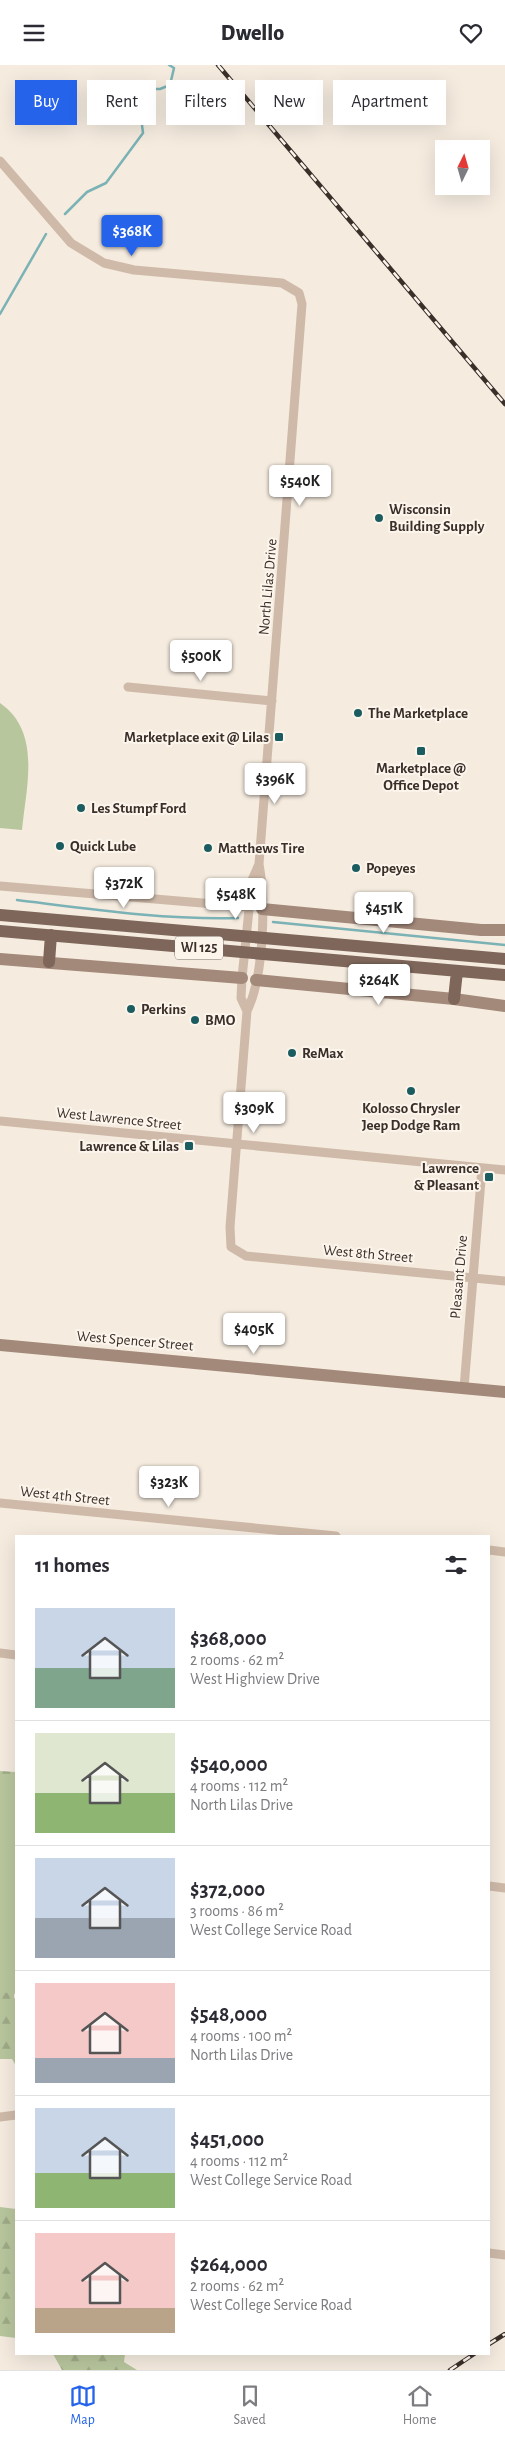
<!DOCTYPE html>
<meta charset="utf-8">
<style>
:root{--surface:#fff;--page:#f7f7f7;--text:#2b2b33;--muted:#7c7c81;--line:#e1e1e2;--accent:#2563eb}
body{margin:0;font-family:"Alegreya Sans",sans-serif;background:var(--page);color:var(--text);height:100vh;display:flex;flex-direction:column;font-size:19px;white-space:nowrap}
*{box-sizing:border-box;margin:0}
p{font-size:16px;color:var(--muted)}
.icon{flex:none;width:28px;height:28px;fill:none;stroke:currentColor;stroke-width:2;stroke-linecap:round;stroke-linejoin:round}
.map{position:relative;flex:1;overflow:hidden}
.panel{position:absolute;left:15px;top:1470px;width:475px;height:820px;display:flex;flex-direction:column;background:var(--surface);border-radius:0px;box-shadow:0 5px 20px #0002}
.panel>*{flex:none}
.hud{position:absolute;left:15px;top:15px;width:475px;height:45px;display:flex;gap:10px}
.needle{width:32px;rotate:5deg}
.fabs{position:absolute;left:435px;top:75px;display:grid;gap:10px}
.fabs a{display:grid;place-items:center;width:55px;height:55px;border-radius:0px;background:var(--surface);box-shadow:0 5px 20px #0002;font-size:25px}
.price{position:absolute;translate:-50% -42px;padding:0 11px;border-radius:5px;background:#fff;color:#222;font-size:16px;line-height:32px;filter:drop-shadow(0 1px 2px #0008)}
.price::after{content:'';position:absolute;left:50%;top:30px;width:15px;height:11px;margin-left:-8px;background:inherit;clip-path:polygon(0 0,100% 0,50% 100%)}
.price.on{background:var(--accent);color:#fff}
ul{padding:0;list-style:none}
li{display:flex;align-items:center;gap:15px;height:125px;padding:0 20px}
li+li{border-top:1px solid var(--line)}
li span{display:grid;place-items:center;flex:none;width:140px;height:100px;border-radius:0px;color:#555}
li>.icon{margin-inline-start:auto}
span .icon{width:60px;height:60px;fill:#fffc;stroke-width:1}
li b{font-size:21px}
h2{display:flex;justify-content:space-between;align-items:center;height:60px;padding:0 20px;font-size:21px}
.chip{padding:0 18px;border-radius:0px;background:var(--surface);box-shadow:0 5px 20px #0002;font-size:18px;line-height:45px}
.chip.on{background:var(--accent);color:#fff}
header{display:flex;justify-content:space-between;align-items:center;height:65px;padding:0 20px;background:var(--surface);font-size:22px;font-weight:800}
.menu{display:flex;justify-content:space-around;align-items:center;height:70px;border-top:1px solid var(--line);background:var(--surface);font-size:14px;color:var(--muted)}
.menu a{display:grid;justify-items:center;gap:2px}
.menu .on{color:var(--accent)}
.map>svg:first-child{display:block}
.forest{fill:url(#forest-firs)}
.park{fill:#b8c69d}
.lines{fill:none;stroke-linecap:round;stroke-linejoin:round}
.stream{stroke:#7bb2b5;stroke-width:2.5}
.street{stroke:#cfbaa9;stroke-width:9}
.secondary{stroke:#a3897a;stroke-width:12}
.primary{stroke:#7e665a;stroke-width:12}
.rail-casing{stroke:#3b2f2a;stroke-width:4.5}
.rail{stroke:#fcf5ec;stroke-width:2.5;stroke-dasharray:8;stroke-linecap:butt}
.poi-dot{fill:#1b5c61;stroke:#fcf5ec;stroke-width:2}
.labels{text-anchor:middle;dominant-baseline:central;stroke-width:4;stroke-linejoin:round;paint-order:stroke}
.shield{fill:#fcf5ec;stroke:#756a64;stroke-width:1}
.shield-label{font-size:14px;font-weight:bold;fill:#3b2f2a}
.poi-label{font-size:15px;font-weight:bold;fill:#3b2f2a;stroke:#fcf5ec;text-anchor:start}
.street-label{font-size:15px;fill:#3b2f2a;stroke:#fcf5ec}
</style>
<header><svg class="icon" aria-label="menu" viewBox="0 0 24 24"><path d="M4 6h16M4 12h16M4 18h16"/></svg>Dwello<svg class="icon" aria-label="heart" viewBox="0 0 24 24"><path d="M12 20l-8-8c-3-5 5-10 8-4 3-6 11-1 8 4z"/></svg></header>
<div class="map">
<svg width="505" height="2305" viewBox="0 0 505 2305">
<defs>
<pattern id="forest-firs" width="22" height="20" patternUnits="userSpaceOnUse" patternTransform="scale(1.25)"><rect width="22" height="20" fill="#b8c69d"/><path d="M5 1l3.5 6h-7zM16 11l3.5 6h-7z" fill="#9faa87"/></pattern>
</defs>
<rect width="100%" height="100%" fill="#f5ebdf"/>
<path class="forest" d="M0,1706L16,1707L14,1933L16,1934V2001L12,1994H0Z
M0,2142L16,2144V2273L0,2271Z
M53,2289H125L124,2297L137,2305H62Z"/>
<path class="park" d="M0,638C42,667 26,722 22,765L0,763Z
M0,1712L16,1713V1929L0,1927Z"/>
<g class="lines">
<path class="stream" d="M65,149L87,127L106,118L143,68L139,37L146,24H160L170,20L174,3L169,0
M0,249L46,169
M17,835C90,844 164,855 238,853
M273,857L505,880"/>
<path class="street" d="M0,96L71,178L104,198L134,205L282,218L299,228L302,239L259,799C266,837 264,911 247,946L230,1162L231,1182L246,1191L505,1216
M128,622L272,636
M0,821L250,842
M247,946L241,933L242,913L252,815L259,799
M0,1056L505,1105
M464,1323L482,1103
M0,1438L336,1471
M489,1485L505,1487
M0,1588L16,1590
M489,1821L505,1823
M0,2052L16,2050
M489,2188L505,2190"/>
<path class="secondary" d="M262,844L481,865H505
M0,894L242,913
M256,915L454,934L505,941
M0,1280L505,1327"/>
<path class="primary" d="M0,850L505,894
M0,866L505,910
M49,897L51,870
M454,934L457,906"/>
<g class="rail-casing">
<path id="rail" d="M218,0L505,339
M489,2279L505,2269
M450,2305L474,2289"/>
</g>
<use href="#rail" class="rail"/>
</g>
<g class="poi-dot">
<circle cx="379" cy="453" r="5"/>
<circle cx="358" cy="648" r="5"/>
<rect x="274" y="667" width="10" height="10" rx="2.5"/>
<rect x="416" y="681" width="10" height="10" rx="2.5"/>
<circle cx="81" cy="743" r="5"/>
<circle cx="60" cy="781" r="5"/>
<circle cx="208" cy="783" r="5"/>
<circle cx="356" cy="803" r="5"/>
<circle cx="131" cy="944" r="5"/>
<circle cx="195" cy="955" r="5"/>
<circle cx="292" cy="988" r="5"/>
<circle cx="411" cy="1026" r="5"/>
<rect x="184" y="1076" width="10" height="10" rx="2.5"/>
<rect x="484" y="1107" width="10" height="10" rx="2.5"/>
</g>
<g class="labels">
<rect class="shield" x="175" y="871.5" width="48" height="23" rx="4"/>
<g class="shield-label">
<text x="199" y="883">WI 125</text>
</g>
<g class="poi-label">
<text x="389" y="444">Wisconsin<tspan x="389" dy="17">Building Supply</tspan></text>
<text x="368" y="648">The Marketplace</text>
<text x="269" y="672" text-anchor="end">Marketplace exit @ Lilas</text>
<text x="421" y="703" text-anchor="middle">Marketplace @<tspan x="421" dy="17">Office Depot</tspan></text>
<text x="91" y="743">Les Stumpf Ford</text>
<text x="70" y="781">Quick Lube</text>
<text x="218" y="783">Matthews Tire</text>
<text x="366" y="803">Popeyes</text>
<text x="141" y="944">Perkins</text>
<text x="205" y="955">BMO</text>
<text x="302" y="988">ReMax</text>
<text x="411" y="1043" text-anchor="middle">Kolosso Chrysler<tspan x="411" dy="17">Jeep Dodge Ram</tspan></text>
<text x="179" y="1081" text-anchor="end">Lawrence &amp; Lilas</text>
<text x="479" y="1103" text-anchor="end">Lawrence<tspan x="479" dy="17">&amp; Pleasant</tspan></text>
</g>
<g class="street-label">
<text transform="translate(268 522) rotate(-85)">North Lilas Drive</text>
<text transform="translate(119 1054) rotate(6)">West Lawrence Street</text>
<text transform="translate(368 1189) rotate(5)">West 8th Street</text>
<text transform="translate(459 1212) rotate(-85)">Pleasant Drive</text>
<text transform="translate(135 1276) rotate(5)">West Spencer Street</text>
<text transform="translate(65 1431) rotate(6)">West 4th Street</text>
</g>
</g>
</svg>
<div class="fabs">
<a><svg class="needle" viewBox="-14 -14 28 28"><path d="M0-13l5 13h-10z" fill="#e53935"/><path d="M0 13l5-13h-10z" fill="#7c7c81"/></svg></a>
</div>
<b class="price on" style="left:132px;top:192px">$368K</b>
<b class="price" style="left:300px;top:442px">$540K</b>
<b class="price" style="left:201px;top:617px">$500K</b>
<b class="price" style="left:275px;top:740px">$396K</b>
<b class="price" style="left:124px;top:844px">$372K</b>
<b class="price" style="left:236px;top:855px">$548K</b>
<b class="price" style="left:384px;top:869px">$451K</b>
<b class="price" style="left:379px;top:941px">$264K</b>
<b class="price" style="left:254px;top:1069px">$309K</b>
<b class="price" style="left:254px;top:1290px">$405K</b>
<b class="price" style="left:169px;top:1443px">$323K</b>
<div class="hud">
<a class="chip on">Buy</a>
<a class="chip">Rent</a>
<a class="chip">Filters</a>
<a class="chip">New</a>
<a class="chip">Apartment</a>
</div>
<section class="panel">
<h2>11 homes<svg class="icon" aria-label="filters" viewBox="0 0 24 24"><path d="M4 7h16M4 17h16"/><circle cx="9" cy="7" r="2"/><circle cx="15" cy="17" r="2"/></svg></h2>
<ul>
<li><span style="background:linear-gradient(#c9d6e8 60%,#7fa58c 0)"><svg class="icon" aria-label="home" viewBox="0 0 24 24"><path d="M3 11l9-7 9 7M6 9v11h12V9"/></svg></span><div><b>$368,000</b><p>2 rooms · 62 m²</p><p>West Highview Drive</p></div></li>
<li><span style="background:linear-gradient(#dfe7d0 60%,#8fb573 0)"><svg class="icon" aria-label="home" viewBox="0 0 24 24"><path d="M3 11l9-7 9 7M6 9v11h12V9"/></svg></span><div><b>$540,000</b><p>4 rooms · 112 m²</p><p>North Lilas Drive</p></div></li>
<li><span style="background:linear-gradient(#c9d6e8 60%,#9aa5b1 0)"><svg class="icon" aria-label="home" viewBox="0 0 24 24"><path d="M3 11l9-7 9 7M6 9v11h12V9"/></svg></span><div><b>$372,000</b><p>3 rooms · 86 m²</p><p>West College Service Road</p></div></li>
<li><span style="background:linear-gradient(#f6c9c9 75%,#9aa5b1 0)"><svg class="icon" aria-label="home" viewBox="0 0 24 24"><path d="M3 11l9-7 9 7M6 9v11h12V9"/></svg></span><div><b>$548,000</b><p>4 rooms · 100 m²</p><p>North Lilas Drive</p></div></li>
<li><span style="background:linear-gradient(#c9d6e8 65%,#8fb573 0)"><svg class="icon" aria-label="home" viewBox="0 0 24 24"><path d="M3 11l9-7 9 7M6 9v11h12V9"/></svg></span><div><b>$451,000</b><p>4 rooms · 112 m²</p><p>West College Service Road</p></div></li>
<li><span style="background:linear-gradient(#f6c9c9 75%,#b9a48a 0)"><svg class="icon" aria-label="home" viewBox="0 0 24 24"><path d="M3 11l9-7 9 7M6 9v11h12V9"/></svg></span><div><b>$264,000</b><p>2 rooms · 62 m²</p><p>West College Service Road</p></div></li>
</ul>
</section>
</div>
<nav class="menu">
<a class="on"><svg class="icon" aria-label="map" viewBox="0 0 24 24"><path d="M3 6l6-2 6 2 6-2v14l-6 2-6-2-6 2zM9 4v14M15 6v14"/></svg>Map</a>
<a><svg class="icon" aria-label="saved" viewBox="0 0 24 24"><path d="M7 4h10v16l-5-4-5 4z"/></svg>Saved</a>
<a><svg class="icon" aria-label="home" viewBox="0 0 24 24"><path d="M3 11l9-7 9 7M6 9v11h12V9"/></svg>Home</a>
</nav>
